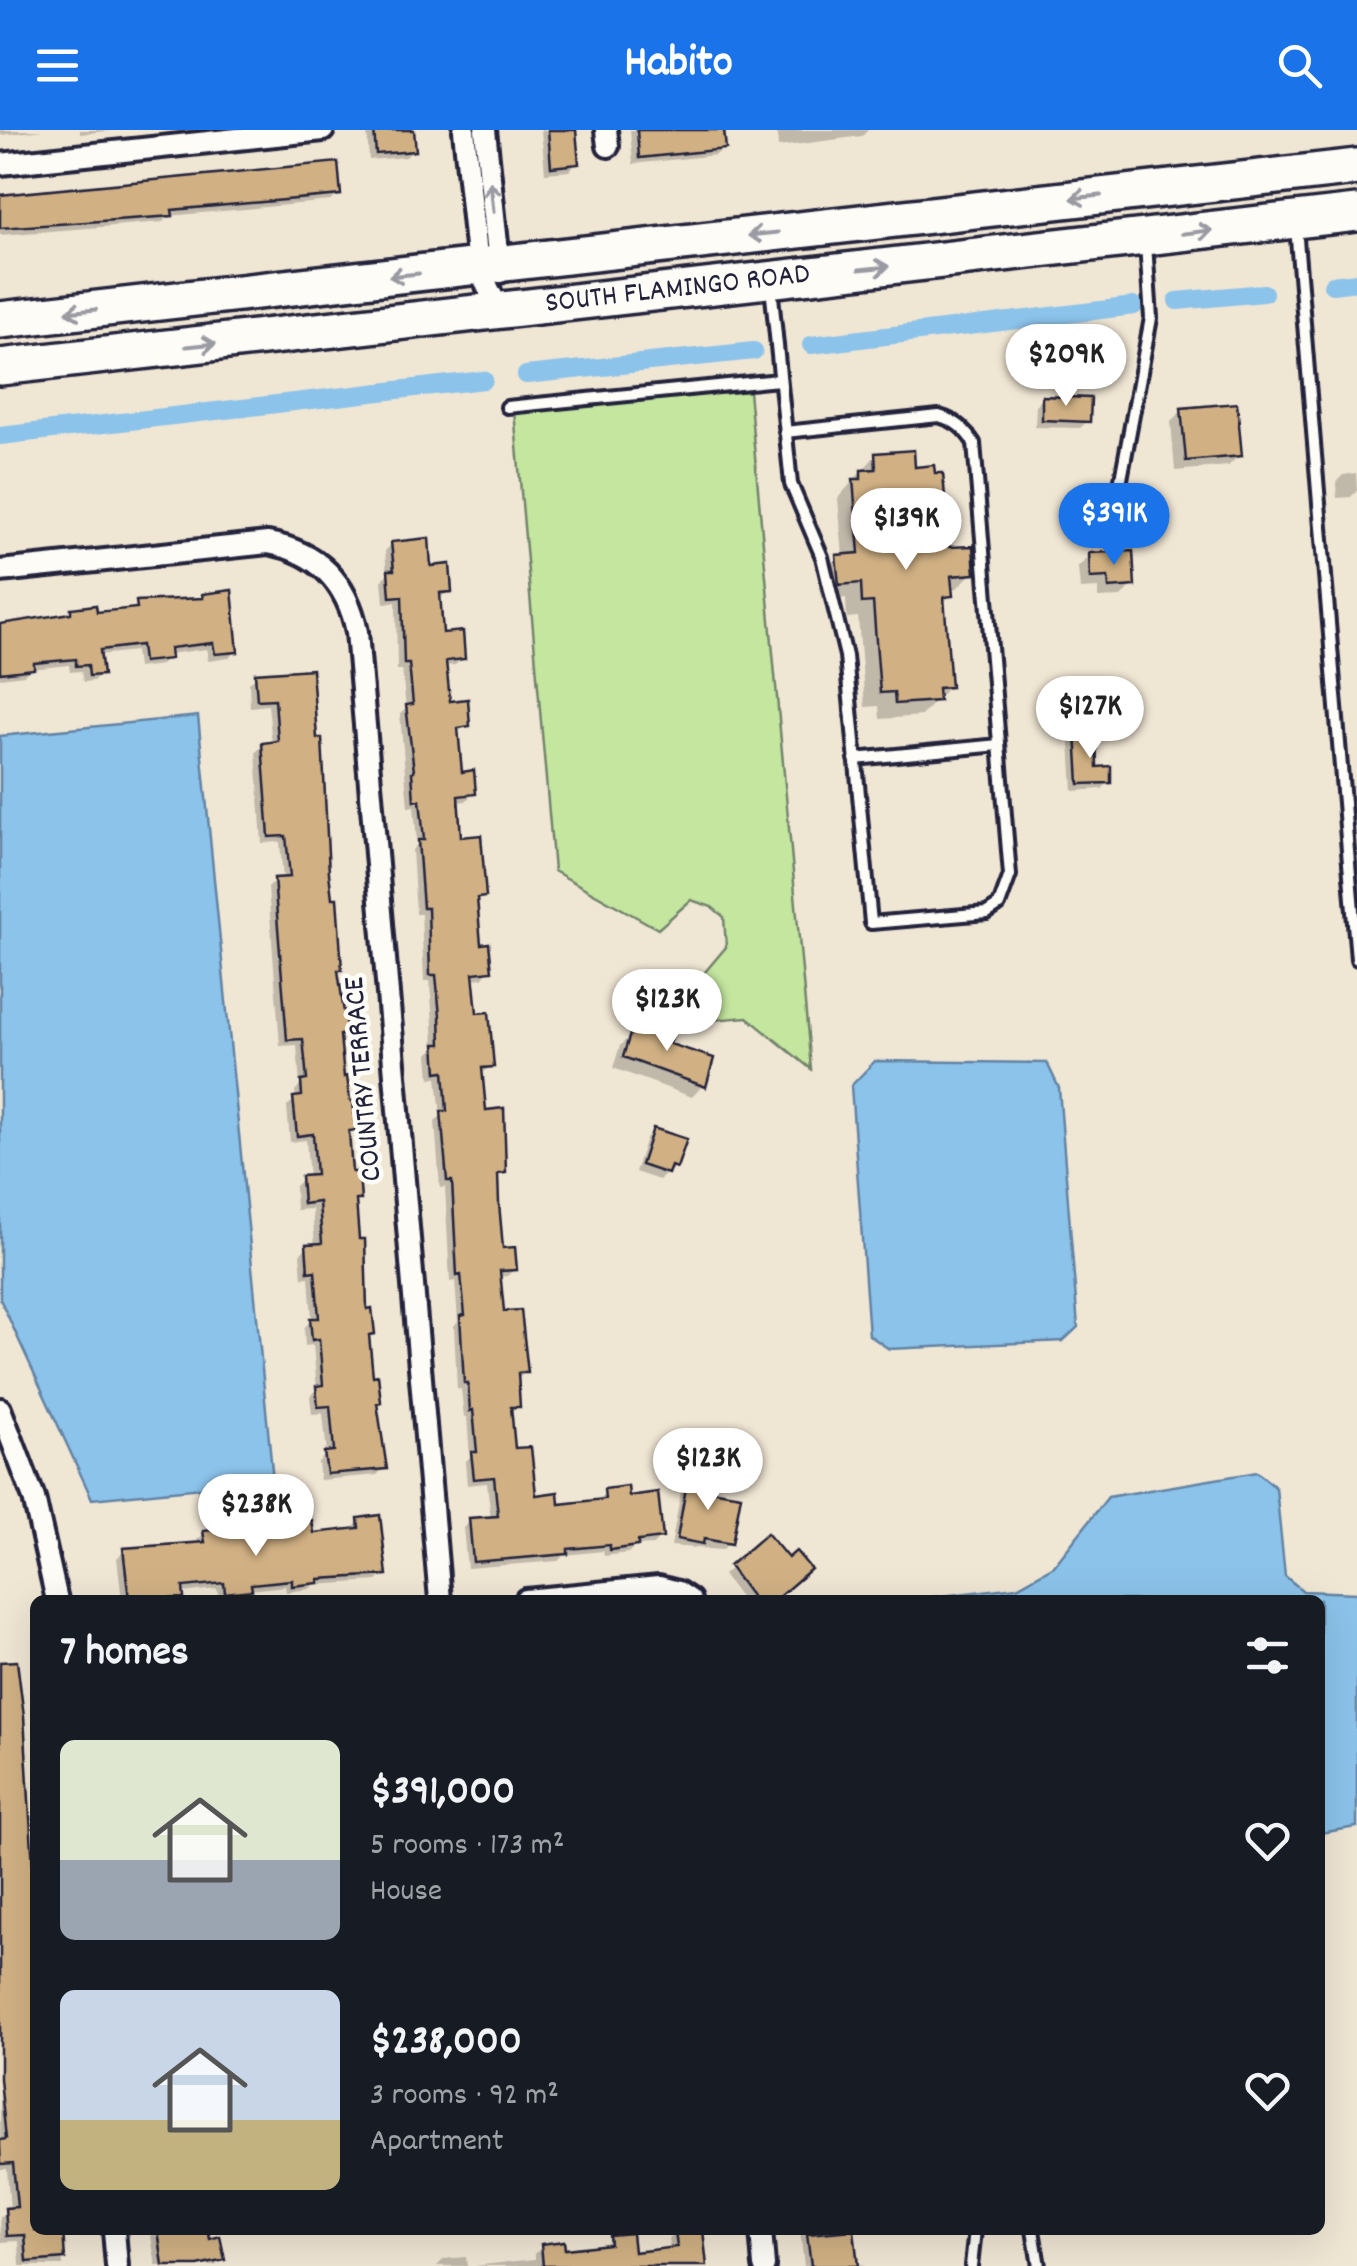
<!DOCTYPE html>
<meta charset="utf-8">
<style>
:root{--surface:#171b24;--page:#20242c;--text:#f1f3f6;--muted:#9ea1a6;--accent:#1a73e8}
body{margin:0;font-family:Dekko,sans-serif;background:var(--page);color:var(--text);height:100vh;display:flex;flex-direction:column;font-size:38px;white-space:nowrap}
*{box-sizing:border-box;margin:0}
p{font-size:32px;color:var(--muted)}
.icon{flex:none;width:55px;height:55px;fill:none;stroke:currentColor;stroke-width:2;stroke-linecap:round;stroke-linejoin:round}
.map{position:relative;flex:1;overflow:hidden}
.side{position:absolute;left:30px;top:1465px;width:1295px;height:640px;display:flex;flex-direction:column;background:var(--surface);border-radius:15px;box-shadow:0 10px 40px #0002}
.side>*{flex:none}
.price{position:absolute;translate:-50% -85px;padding:0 22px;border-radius:35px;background:#fff;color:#222;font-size:32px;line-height:65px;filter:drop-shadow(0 2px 5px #0008)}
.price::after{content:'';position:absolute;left:50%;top:60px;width:30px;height:22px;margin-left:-15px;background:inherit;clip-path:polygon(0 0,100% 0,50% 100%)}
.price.on{background:var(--accent);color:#fff}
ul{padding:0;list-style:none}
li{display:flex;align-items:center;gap:30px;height:250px;padding:0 30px}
li span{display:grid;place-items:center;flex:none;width:280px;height:200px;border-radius:15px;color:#555}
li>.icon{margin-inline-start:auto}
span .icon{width:120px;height:120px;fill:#fffc;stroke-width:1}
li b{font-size:42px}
h2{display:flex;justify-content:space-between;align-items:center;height:120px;padding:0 30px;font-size:42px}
header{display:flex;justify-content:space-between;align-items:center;height:130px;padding:0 30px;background:var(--accent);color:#fff;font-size:45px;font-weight:800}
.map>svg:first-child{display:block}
.green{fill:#c4e69f;stroke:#73846d;stroke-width:2.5}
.water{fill:#8cc3ea;stroke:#6283a4;stroke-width:2.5}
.shadow{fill:#0003}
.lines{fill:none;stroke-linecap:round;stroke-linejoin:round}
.canal{stroke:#8cc3ea;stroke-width:18}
.building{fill:#d1b184;stroke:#22223b;stroke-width:2.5}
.service-casing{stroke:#22223b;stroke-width:18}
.minor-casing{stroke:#22223b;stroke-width:28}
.trunk-casing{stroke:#22223b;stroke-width:42}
.service{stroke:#fdfcf7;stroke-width:10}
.minor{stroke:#fdfcf7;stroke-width:20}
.trunk{stroke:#fdfcf7;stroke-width:35}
.oneway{stroke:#9a9aa2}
.labels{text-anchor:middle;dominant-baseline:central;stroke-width:9;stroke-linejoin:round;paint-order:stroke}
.street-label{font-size:30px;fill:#22223b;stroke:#fdfcf7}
</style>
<header><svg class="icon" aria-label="menu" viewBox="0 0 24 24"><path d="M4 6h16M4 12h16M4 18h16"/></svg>Habito<svg class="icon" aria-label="search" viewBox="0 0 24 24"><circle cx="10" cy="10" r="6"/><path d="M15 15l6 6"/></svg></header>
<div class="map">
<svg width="1357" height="2136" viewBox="0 0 1357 2136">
<rect width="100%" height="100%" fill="#f0e6d4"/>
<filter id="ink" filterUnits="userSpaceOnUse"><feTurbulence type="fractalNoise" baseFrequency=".01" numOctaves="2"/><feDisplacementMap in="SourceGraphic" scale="20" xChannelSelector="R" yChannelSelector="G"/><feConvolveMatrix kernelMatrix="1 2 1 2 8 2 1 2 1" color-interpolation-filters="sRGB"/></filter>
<g filter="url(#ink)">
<path class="green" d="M749,261L811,939L747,887L700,891L689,861L726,817L724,787L712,777L691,770L658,799L554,741L514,281Z"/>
<path class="water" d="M198,586L273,1351L92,1369L0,1169V606Z
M875,931L1047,933L1059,958L1078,1197L1063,1211L889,1219L869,1205L851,956Z
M1257,1342L1276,1358L1285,1446L1303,1461L1357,1463V1697L1320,1703V1470H907L1017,1457L1054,1436L1108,1367Z"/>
<path class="shadow" d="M0,0H43L0,5Z
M80,0H115L80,4Z
M367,0H412L413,20L406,27L369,30Z
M541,0H573L576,33L569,41L545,43Z
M630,0H722L723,18L716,25L633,34Z
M777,0H868L862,6L778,17Z
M339,64L331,71L168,86L163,92L0,105V68Z
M1043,268L1088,291L1080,298L1035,297L1036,276Z
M1182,280L1240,325L1228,336L1175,341L1171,292Z
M876,325L913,339L947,420L972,443L956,459H950V466L942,474L949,556L921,586L880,589L879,576L865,577L858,487L847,488L846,468L824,470L822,443L838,427H843L838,368Z
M1356,343L1357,360L1351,367L1337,368L1336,352L1343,345Z
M392,414L429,438L450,461L438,469L441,506L463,528L455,535L444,536L448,573L468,595L456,603L460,644L473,663L466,671L456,672L459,710L483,766L475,774L479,817L489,840L482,848L471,849L475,886L492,936L480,944L483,982L503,1042L495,1050L501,1121L515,1139L507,1146L498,1147L502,1184L525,1242L518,1249V1276L509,1284L513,1321L533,1367L557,1377L598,1372L605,1362L627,1368L660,1407L653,1415L635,1416L628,1423L604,1426L603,1421L564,1425L558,1431L467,1438L463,1398L470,1391L491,1389L487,1353L467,1355L465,1332L470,1327L467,1286L464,1287L461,1259H457L454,1196L458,1191L455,1151L450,1152L445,1057L440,1058L435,991L441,986L437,947L430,948L428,924L434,918L433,895L430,851H424L421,784H416L412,720L417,714L414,676L408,677L400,584L406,579L402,540H397L396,472L384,473L382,450L387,444L385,421Z
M1090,426L1132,455L1121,467L1098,468V458L1080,459L1078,437Z
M204,466L236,521L229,528L208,531L207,519L168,524L161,535L137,538L135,521L98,525L100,544L93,551L83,552L81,541L70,542L69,535L31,539L24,545L0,548V496L66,486L72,480L94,485L130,481L137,474L199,470Z
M310,541L326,744L340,839L336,843L344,903L338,909L342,949L353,999L347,1006L350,1045L358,1069L353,1074L365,1182L372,1203L367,1209L384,1338L377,1345L320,1350L318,1332L327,1324L323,1283L312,1284L310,1266L317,1259L313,1215L305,1216L304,1198L312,1189L309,1147L302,1148L300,1124L307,1117L315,1116L312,1079L296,1080L295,1056L302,1049L309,1048L306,1010L290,1012L287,976L296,969L295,961L300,955L297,915L280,916L268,758L275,751L283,750L280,712L262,713L256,622L263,615L272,614L268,575L250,577L249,553L256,546Z
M1077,605L1095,640L1109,652L1102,659L1073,661L1070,612Z
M644,892L703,955L692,967L613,938L620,916Z
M653,1001L675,1037L659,1050L635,1042L646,1008Z
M689,1349L707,1362L729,1413L722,1420L671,1416L682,1356Z
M359,1390L384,1444L377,1451L314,1455L309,1459L286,1462L285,1456L249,1460L242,1467L219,1469L217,1459L181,1463L178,1470H122L117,1428L124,1421L198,1415L197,1410L205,1403L244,1408L284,1402L291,1395L312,1405L352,1401Z
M767,1406L773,1470H742L723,1445Z
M0,1535L32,1767H35V2100H65L61,2104L63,2136H20L19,2111L1,2112L0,2087L10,2080L7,2039H0Z
M150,2100H205L208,2112L222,2129L215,2136H156Z
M676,2100H700L704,2136H474L535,2129V2124L542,2117L563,2122L603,2118L610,2107L632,2124L670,2120L669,2108Z
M800,2100H851L855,2134L865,2136H804Z
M466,2127L467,2136H437L444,2129Z"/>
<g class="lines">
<path class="canal" d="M1332,155L1357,152
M1177,171L1264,163
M811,215L1134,176
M526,245L754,221
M0,306L484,250"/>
</g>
<path class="building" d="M374,0H414L416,21L376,24Z
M548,0H576L579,34L551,37Z
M637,0H724L726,19L639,28Z
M338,32L341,65L172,80L173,86L0,98V65Z
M1042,266L1091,268L1090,292L1042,290Z
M1237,273L1242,326L1186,331L1181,278Z
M914,320L915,337L934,335L935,343H943L949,417L973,416L975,444L951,446L953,466L944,467L951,557L938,558L939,571L895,574L894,562L880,563L873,472L862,473L861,453L839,455L836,425L859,423L853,349H861V340L876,339L875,323Z
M429,408L431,436L450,434L452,462L440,463L443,503L463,501L465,529L446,531L450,571L468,569L470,596L458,598L462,642L474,640L476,664L458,666L461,707L481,705L486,767L477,768L481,814L489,813L492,841L473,843L477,883L489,882L494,937L482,938L486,980L504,978L506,1043L498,1044L499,1073L503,1118L515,1117L517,1140L500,1141L504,1181L521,1180L528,1243H518L520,1277H511L515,1318L531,1317L536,1365L558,1362L559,1374L605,1369L604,1359L628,1356L629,1366L658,1362L663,1408L638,1411V1416L610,1420V1415L568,1419V1424L473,1432L469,1388L498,1386L494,1347L474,1349L471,1322H477L473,1280L470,1281L468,1253H464L460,1186L465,1185L461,1145L457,1146L452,1051H447L441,981H447L444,941L437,942L435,914H441L440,886L436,845H430L428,778H423L418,710H424L420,670L414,671L412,642L414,641L406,575L413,574L409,534H404L402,466L390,467L388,440H394L391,412Z
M1133,421L1135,456L1109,458L1108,447L1090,448L1089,423Z
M232,460L238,522L215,524L213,513L170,518L171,529L143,532L141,515L100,520L103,545L89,546L88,535L76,536V529L34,533V539L0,543V494L71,483V478L96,475L97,482L137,478L136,471L203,468L202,464Z
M312,539L317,608H322L329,743L332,768H337L339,796L342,840H338L347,904L340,905L344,947L347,946L350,971H353L356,1000L349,1001L352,1042H359L361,1070H356L359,1109H365L367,1179L372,1178L375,1204L369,1205L373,1246L378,1245L381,1272L377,1273L387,1339L327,1344L324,1322L334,1321L330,1276L318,1277L316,1256L323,1255L319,1209L312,1210L310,1188H319L315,1141L308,1142L306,1114L322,1113L319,1072L303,1074L301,1046L316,1045L313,1004L297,1006L293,967L302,966L301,951L307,950L303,909L287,910L274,748L290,747L286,706L269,707L262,613L278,611L275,569L257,570L255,543Z
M1076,602H1096L1097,637L1111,636V653L1079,654Z
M643,889L675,899L670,914L714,928L706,957L623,927L631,901L638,904Z
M653,998L687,1009L677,1038L671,1036L668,1044L641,1035Z
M688,1346L712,1351L710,1360L741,1365L732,1414L704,1409L703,1414L677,1409Z
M380,1385L387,1445L319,1449V1453L292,1456V1450L251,1454L252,1460L225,1463L224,1453L183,1457L184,1468L129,1470L123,1418L205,1412L203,1401L245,1396L246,1405L291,1400L290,1392L312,1390L314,1403L359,1398L358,1388Z
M767,1403L788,1428L796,1421L811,1439L775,1470H754L729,1436Z
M17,1531L24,1586L35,1771V2100H63L65,2129L27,2132L25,2105L7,2106L5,2078L17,2077L13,2033L1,2034L0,2017V2010L6,2009L0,1949V1532Z
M158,2100H208L210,2109L220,2106L225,2130L198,2136H163Z
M675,2100H703L707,2136H543L541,2114L564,2111L565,2119L610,2114L609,2105L632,2103L634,2122L677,2117Z
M854,2100L858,2136H811L807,2104Z"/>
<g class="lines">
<g class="service-casing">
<path id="service" d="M1296,97L1357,829
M771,156L791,354L822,427L846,526L871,793L987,783L999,775L1010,745L974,313C964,298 956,291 939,286L785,302
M507,277L779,250
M1116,376L1151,188L1146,114
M855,629L999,615
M1033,2100L1039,2136
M971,2136L975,2100"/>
</g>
<g class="minor-casing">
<path id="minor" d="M464,0L478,136L499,181
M485,0L500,142
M606,0L608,16
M0,34L323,0
M0,441L268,413C318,422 347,452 357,502L440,1470
M0,1279L34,1368L57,1470
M526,1470L659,1457L678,1462L690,1470
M114,2100L117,2136
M761,2100L764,2136"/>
</g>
<g class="trunk-casing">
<g id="trunk">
<path d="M0,190L1357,37"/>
<path id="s1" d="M0,237L1357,83"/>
</g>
</g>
<use href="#service" class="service"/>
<use href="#minor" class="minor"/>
<use href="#trunk" class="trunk"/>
</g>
<defs><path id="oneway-shaft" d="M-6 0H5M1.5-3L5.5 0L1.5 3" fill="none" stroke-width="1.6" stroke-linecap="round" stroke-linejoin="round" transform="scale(2.5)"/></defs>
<g class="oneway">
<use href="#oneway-shaft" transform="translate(492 67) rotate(-96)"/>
<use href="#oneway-shaft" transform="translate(1086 67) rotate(174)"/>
<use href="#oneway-shaft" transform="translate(1197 102) rotate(-7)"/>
<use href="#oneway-shaft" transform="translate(763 104) rotate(174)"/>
<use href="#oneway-shaft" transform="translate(874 138) rotate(-6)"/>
<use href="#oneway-shaft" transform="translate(404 145) rotate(174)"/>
<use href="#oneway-shaft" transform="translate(81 181) rotate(174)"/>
<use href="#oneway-shaft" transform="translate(201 215) rotate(-6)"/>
</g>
</g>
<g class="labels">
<g class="street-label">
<text stroke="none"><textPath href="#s1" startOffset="682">SOUTH FLAMINGO ROAD</textPath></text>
<text transform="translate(365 949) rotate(-95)">COUNTRY TERRACE</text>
</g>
</g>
</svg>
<b class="price" style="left:1066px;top:279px">$209K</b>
<b class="price on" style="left:1114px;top:438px">$391K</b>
<b class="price" style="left:906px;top:443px">$139K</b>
<b class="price" style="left:1090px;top:631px">$127K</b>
<b class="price" style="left:667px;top:924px">$123K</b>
<b class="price" style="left:708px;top:1383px">$123K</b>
<b class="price" style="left:256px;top:1429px">$238K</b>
<section class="side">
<h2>7 homes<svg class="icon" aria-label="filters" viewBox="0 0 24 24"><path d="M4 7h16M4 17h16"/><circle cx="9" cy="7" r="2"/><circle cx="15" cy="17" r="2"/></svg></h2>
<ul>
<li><span style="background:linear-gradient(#dfe7d0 60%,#9aa5b1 0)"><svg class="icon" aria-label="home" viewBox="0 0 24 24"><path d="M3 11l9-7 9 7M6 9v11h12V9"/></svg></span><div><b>$391,000</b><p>5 rooms · 173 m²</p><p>House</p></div><svg class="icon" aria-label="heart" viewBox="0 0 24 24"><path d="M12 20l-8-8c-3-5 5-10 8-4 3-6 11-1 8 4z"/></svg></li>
<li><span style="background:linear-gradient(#c9d6e8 65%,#c2b280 0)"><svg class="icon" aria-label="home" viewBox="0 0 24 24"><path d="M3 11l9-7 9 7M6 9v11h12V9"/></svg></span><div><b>$238,000</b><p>3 rooms · 92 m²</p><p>Apartment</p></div><svg class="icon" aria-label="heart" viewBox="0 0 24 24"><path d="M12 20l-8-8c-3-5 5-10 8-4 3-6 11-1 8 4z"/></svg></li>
</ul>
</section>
</div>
